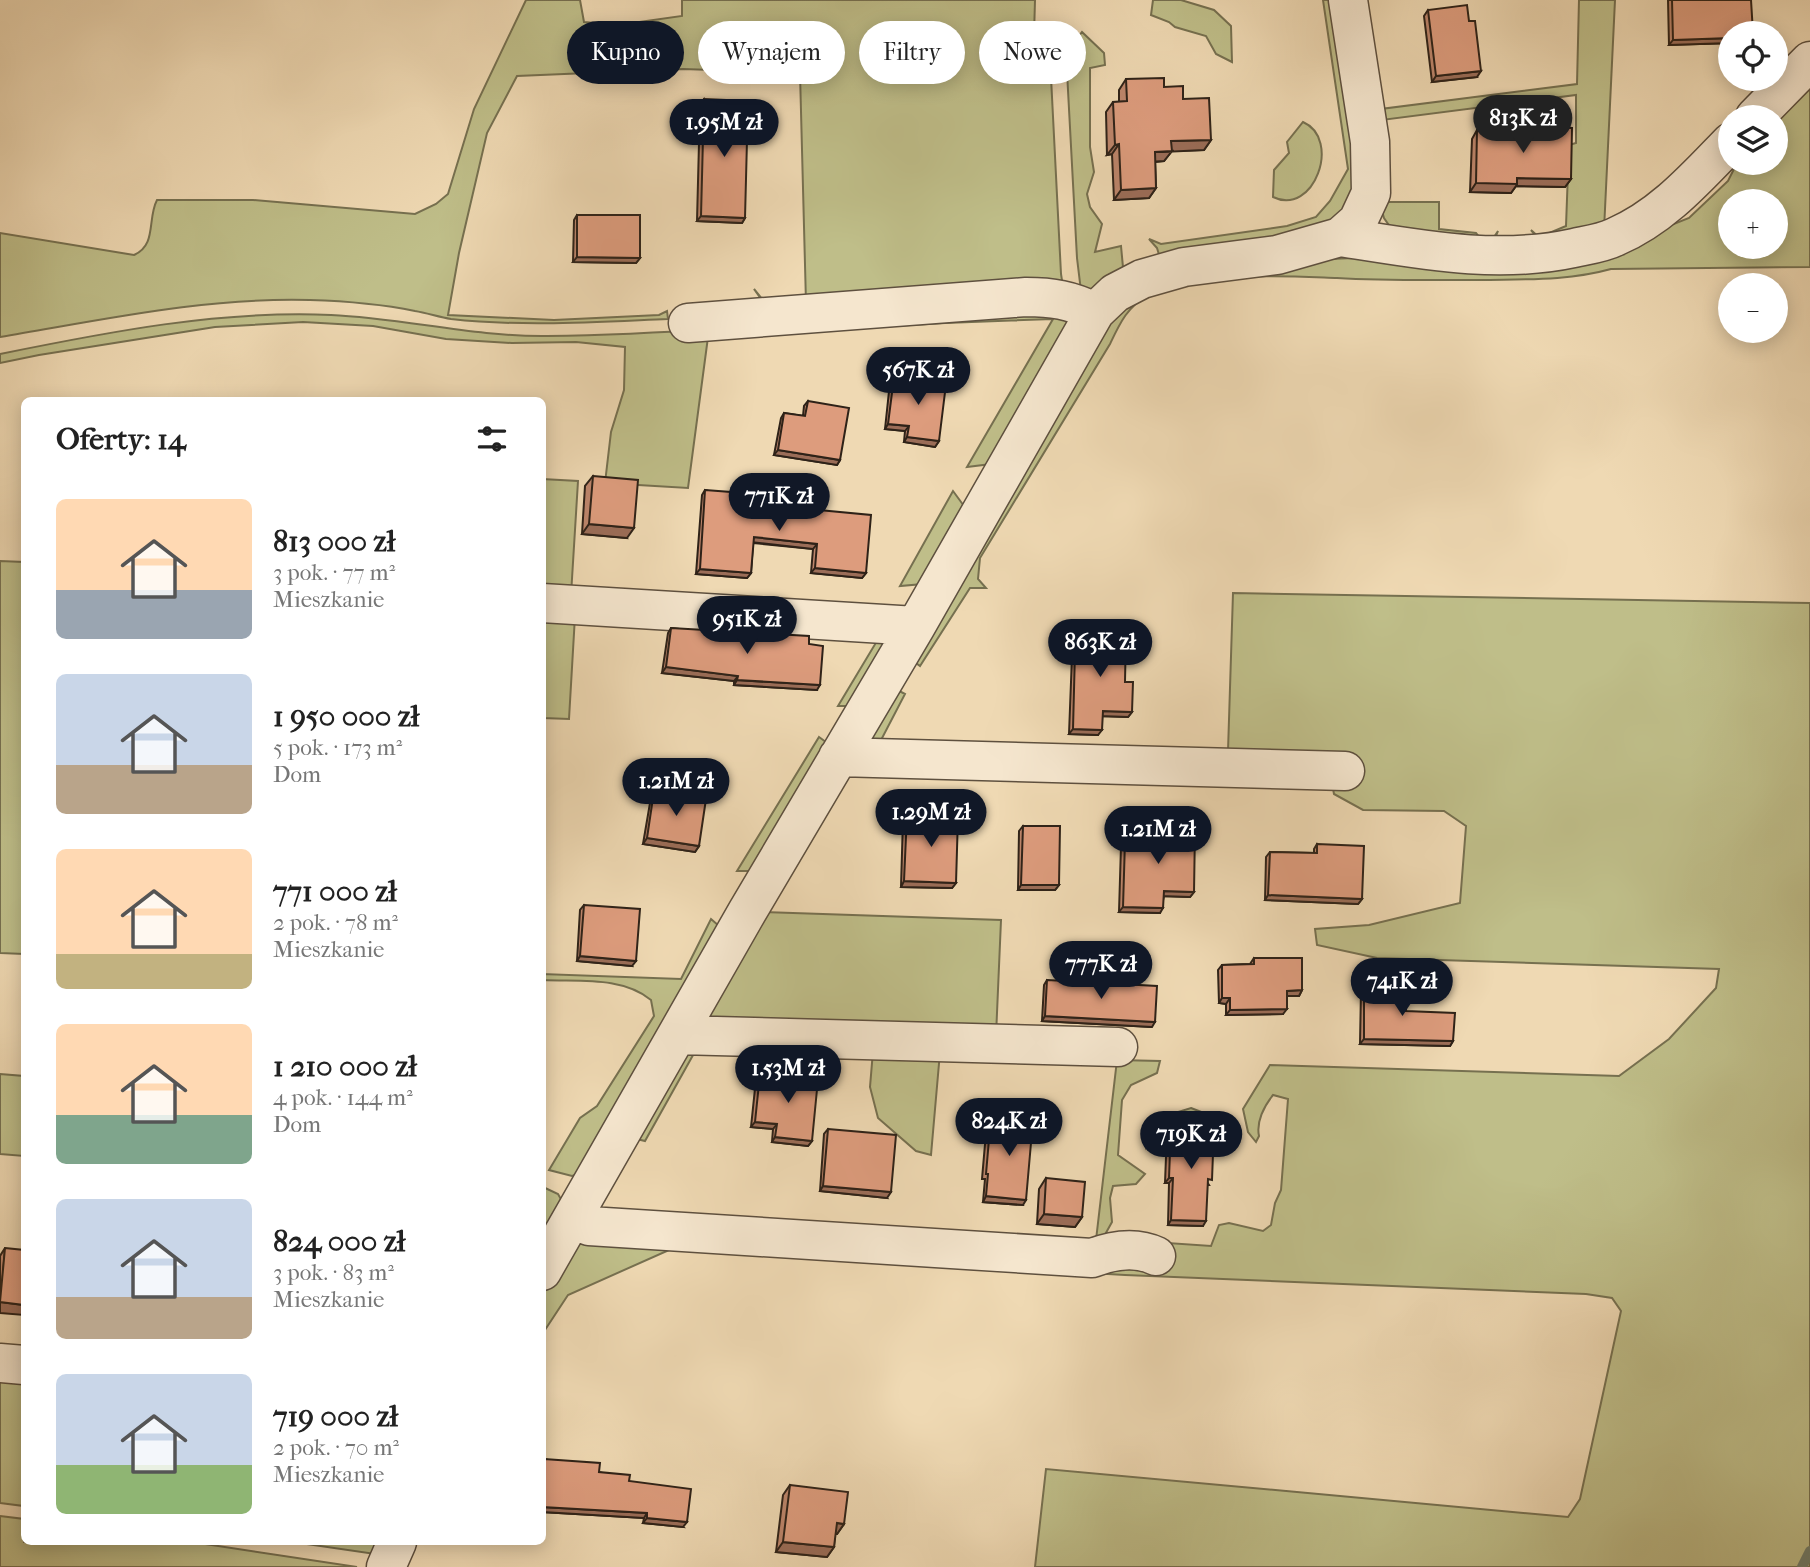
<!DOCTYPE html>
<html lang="pl">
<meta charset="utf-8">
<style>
:root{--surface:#fff;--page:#f2f2f2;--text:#222;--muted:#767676;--accent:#111827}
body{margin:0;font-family:"IM FELL French Canon",serif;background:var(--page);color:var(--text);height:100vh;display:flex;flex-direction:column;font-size:26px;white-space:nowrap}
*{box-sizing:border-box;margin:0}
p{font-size:23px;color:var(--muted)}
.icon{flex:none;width:38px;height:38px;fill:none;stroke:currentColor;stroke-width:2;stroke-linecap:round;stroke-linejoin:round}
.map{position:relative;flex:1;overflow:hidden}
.sheet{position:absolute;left:21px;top:397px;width:525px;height:1148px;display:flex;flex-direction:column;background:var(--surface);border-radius:10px;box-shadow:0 4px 18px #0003}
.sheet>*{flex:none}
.guide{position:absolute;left:567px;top:21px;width:665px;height:63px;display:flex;gap:14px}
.controls{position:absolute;left:1718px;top:21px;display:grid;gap:14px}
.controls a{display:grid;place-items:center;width:70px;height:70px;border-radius:50%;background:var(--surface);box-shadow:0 4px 18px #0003;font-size:35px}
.price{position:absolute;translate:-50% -60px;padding:0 16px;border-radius:24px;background:var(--accent);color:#fff;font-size:23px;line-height:46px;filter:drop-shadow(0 2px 4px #0008)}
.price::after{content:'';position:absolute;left:50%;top:42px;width:21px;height:16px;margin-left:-10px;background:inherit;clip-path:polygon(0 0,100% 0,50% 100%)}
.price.active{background:#222;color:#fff}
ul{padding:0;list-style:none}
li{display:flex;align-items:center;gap:21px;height:175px;padding:0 35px}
li span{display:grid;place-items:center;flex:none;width:196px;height:140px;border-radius:10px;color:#555}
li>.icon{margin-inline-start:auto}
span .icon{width:84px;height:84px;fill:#fffc;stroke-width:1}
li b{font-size:30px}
h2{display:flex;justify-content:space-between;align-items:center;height:84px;padding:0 35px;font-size:30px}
.pill{padding:0 24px;border-radius:32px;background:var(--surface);box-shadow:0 4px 18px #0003;font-size:24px;line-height:63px}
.pill.active{background:var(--accent);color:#fff}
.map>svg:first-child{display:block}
.green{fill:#bfbe89;stroke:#767050;stroke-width:2;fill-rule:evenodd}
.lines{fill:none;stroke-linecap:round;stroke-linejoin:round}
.stream{stroke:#6f7e6d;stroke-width:10}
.minor-casing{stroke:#5e503f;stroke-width:41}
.minor{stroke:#f5e6ce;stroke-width:38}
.wall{fill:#be866c;stroke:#2e2218;stroke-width:2}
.shaded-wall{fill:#9b6d58;stroke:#2e2218;stroke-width:2}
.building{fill:#dd9c7d;stroke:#2e2218;stroke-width:2}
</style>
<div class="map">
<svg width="1810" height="1567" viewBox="0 0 1810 1567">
<rect width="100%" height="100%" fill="#efd9b3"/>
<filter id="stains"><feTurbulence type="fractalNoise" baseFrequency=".00286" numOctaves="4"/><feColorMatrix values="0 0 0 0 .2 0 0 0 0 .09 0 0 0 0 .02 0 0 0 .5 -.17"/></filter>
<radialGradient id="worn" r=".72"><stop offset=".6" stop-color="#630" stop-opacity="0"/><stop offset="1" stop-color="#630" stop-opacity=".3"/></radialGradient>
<path class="green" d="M526,0H580L584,22L618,25L682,16V0H1035L1034,36L1049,38L1061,274L1064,293L768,309L754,289L767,305L806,303L800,73L683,69L517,76L487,133L459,253L448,315L554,320L659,315L667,311L668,319C596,322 523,327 451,319C439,317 427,313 415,311C381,304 344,301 310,300C206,297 102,320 0,337V233L134,255C157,245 147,219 157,200H253L415,214L436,204L448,194L474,109Z
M1153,0H1181L1214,10L1231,26L1232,62L1216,54L1206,36L1175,27L1169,22L1151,15Z
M1323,0H1340L1357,130L1351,200L1327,228L1160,258L1157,248L1149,239L1161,244L1287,226L1316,217L1330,201L1348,169Z
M1579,0H1615L1604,230L1544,246L1531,230L1542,240L1549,233L1566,226L1569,145L1576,143V95L1381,120L1389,202H1439V229L1476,233L1484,243H1490L1498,231L1492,246L1393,231L1384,218L1381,208V109L1577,84Z
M1082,32L1104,53L1105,65L1090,68V147L1094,172L1087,194L1090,207L1102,224L1095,252L1121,246L1124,278L1103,292L1081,291L1077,258L1066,53Z
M1810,73V267L1611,269C1568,281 1524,279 1480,280C1432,280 1385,281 1337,278C1279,276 1202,271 1148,296C1128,305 1119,325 1110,344L980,558L978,579L986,588H970L920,666L912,660L1107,315L1129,295L1157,283L1185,277L1330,259L1377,257L1491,264H1542L1596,252L1638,233L1649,234L1689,218L1728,181L1737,163H1776V117H1768ZM1731,201H1776V247H1731Z
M1303,122C1342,139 1314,217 1273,197L1274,170L1289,153L1287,142Z
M1018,305L1073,315L991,464L967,467L1053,319L945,323L708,337L688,488L605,483L611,432L624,390L625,347L576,342L512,343L446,339L373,326L303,322L215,327L39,355L0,363V354C108,332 220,310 331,315C403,318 474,337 547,336C704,334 861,317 1018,305Z
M542,479L578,481L571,595L543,593Z
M953,491L964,506L923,584L900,586Z
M0,561L24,562V954L0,953Z
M1233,593L1810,603V1567H1035L1046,1469L1568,1517L1580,1499L1621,1311L1612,1298L1586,1294L1125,1275L680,1249L669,1250L568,1295L543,1333V1292L573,1237L580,1234L1106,1266C1132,1250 1137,1266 1163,1267L1167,1260L1168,1243L1211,1246L1219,1225L1229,1223L1263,1231L1271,1225L1275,1203L1281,1190L1288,1099L1273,1095C1264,1106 1256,1122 1259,1136L1256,1142L1248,1132L1243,1109L1270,1065L1619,1076L1669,1039L1716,988L1719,969L1377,958L1317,945L1315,929L1369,925L1460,903L1466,826L1444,811L1363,810L1334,794L1332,783L1306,782L1304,776L1313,765L1305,760L877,749L858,738L892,687L905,694L880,742L1228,751Z
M542,613L888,637L853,706H838L880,636L575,616L569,719L543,718Z
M819,737L830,745L752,871H737Z
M763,912L1001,920L996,1036L700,1022Z
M711,919L719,926L584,1172L572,1176L549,1170L580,1118L597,1106L654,1016L651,1000C622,976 578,982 543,980L542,974L681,979Z
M682,1048H697L645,1141L633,1138Z
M873,1051L940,1052L931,1155L916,1151L878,1118L870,1087Z
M1117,1060L1160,1061L1157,1073L1131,1085L1122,1100L1118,1155L1145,1174L1136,1184L1113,1186L1110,1198L1112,1222L1102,1240H1096Z
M0,1074L24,1076V1156L0,1154Z
M1191,1108L1209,1115L1208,1128L1162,1127L1146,1148C1142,1131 1147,1124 1160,1113H1175Z
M543,1187L558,1194L562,1201L543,1235Z
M0,1375L24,1376V1506L0,1503Z
M0,1516L24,1519V1542H192L357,1567H0Z
M293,1542H384L375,1554Z"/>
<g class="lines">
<path class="stream" d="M1802,1567L1810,1551"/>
<g class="minor-casing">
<path id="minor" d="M1755,117L1810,61
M1340,237C1418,249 1495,265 1574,248C1588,245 1603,243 1615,237C1662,217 1696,178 1731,142
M688,323L1026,297C1052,297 1071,300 1095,312
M542,603L916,626
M838,757L1345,771
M678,1035L1118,1047
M572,1219L589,1226L1092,1258C1113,1250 1135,1246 1156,1256
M542,1271L747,912L916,626L1095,312L1115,293L1142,279L1184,267L1277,255L1340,237L1358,221L1371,193L1370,142L1348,0
M0,1363L24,1365
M386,1567L397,1542"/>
</g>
<use href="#minor" class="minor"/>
</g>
<path class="wall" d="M1668,0H1751L1731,33V43L1669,45Z
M1428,10L1477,77L1432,82L1424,16Z
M1126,79L1164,87L1183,99L1211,140L1204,150L1172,151L1164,161L1155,162L1156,188L1149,198L1114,200L1112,154L1107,155L1106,112L1113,102H1119V90Z
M704,99L745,218L742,223L697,221L700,104Z
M1542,127L1571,179L1565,187L1516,186L1511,193L1470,192L1472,139L1477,130L1539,132Z
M577,215L640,258L636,263L573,262L574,220Z
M894,377L939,441L935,447L904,442L905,431L885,429L890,382Z
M808,401L840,460L837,465L774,455L781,418L784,413L803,416L804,406Z
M593,476L627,538L582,534L585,486Z
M705,490L756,504L866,573L862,578L811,573L813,549L753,543L751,573L747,578L696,574L702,495Z
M671,628L809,644L817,690L734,685V681L662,673L668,633Z
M1081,630L1125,682L1132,712L1128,717L1102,716L1098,735L1069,734L1072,656L1075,651H1077L1078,636Z
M654,791L699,846L695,852L643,844L651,797Z
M907,814L956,883L952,888L901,887L903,819Z
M1023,826L1059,885L1055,890H1018L1019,831Z
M1143,827L1194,892L1190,897L1164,896L1160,913L1119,912L1121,846L1125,841H1139V832Z
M1317,844L1362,899L1358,904L1265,900L1266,857L1270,852L1314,853V849Z
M584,905L632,966L577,961L580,910Z
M1254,958L1302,990L1299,996H1287L1283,1014L1226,1015V1004L1219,1003L1218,970L1222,965L1250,964Z
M1047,980L1152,1027L1042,1021L1044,985Z
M1364,985L1406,1011L1453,1041L1450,1046L1360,1044L1361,990Z
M760,1074L812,1141L808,1146L772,1142L773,1129L751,1127L756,1079Z
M991,1116L1023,1205L983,1202L985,1179H982L987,1121Z
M1171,1126L1209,1185H1207L1203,1226L1168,1225L1169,1183H1165L1167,1131Z
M828,1129L887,1198L820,1191L824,1134Z
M1046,1178L1082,1217L1075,1227L1037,1224L1039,1189Z
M5,1248L0,1313V1256Z
M544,1459L599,1472L629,1481L683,1527L643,1523L644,1518L542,1512V1461Z
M790,1485L844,1524L837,1534H835L834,1547L827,1557L776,1552L783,1495Z"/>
<path class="shaded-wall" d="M1731,38V43L1669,45L1673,40Z
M1481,71L1477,77L1432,82L1436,76Z
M1211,140L1204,150L1164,152L1171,141Z
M1119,144L1112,154L1107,155L1115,145Z
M1172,151L1164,161L1148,162L1155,152Z
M1517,178L1571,179L1565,187L1516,186L1511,193L1470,192L1476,183Z
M1156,188L1149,198L1114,200L1121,190Z
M701,216L745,218L742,223L697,221Z
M577,257L640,258L636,263L573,262Z
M888,424L909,426L905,431L885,429Z
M907,437L939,441L935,447L904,442Z
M778,450L840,460L837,465L774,455Z
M589,524L634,528L627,538L582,534Z
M754,537L817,544L813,549L750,542Z
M815,568L866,573L862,578L811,573Z
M700,569L751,573L747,578L696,574Z
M666,667L738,676L734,681L662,673Z
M737,680L820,685L817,690L734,685Z
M1103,711L1132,712L1128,717L1099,716Z
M1073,729L1102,730L1098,735L1069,734Z
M647,838L699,846L695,852L643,844Z
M904,881L956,883L952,888L901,887Z
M1021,885H1059L1055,890H1018Z
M1164,891L1194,892L1190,897L1160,896Z
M1268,895L1362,899L1358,904L1265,900Z
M1123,907L1163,908L1160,913L1119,912Z
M580,956L636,961L632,966L577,961Z
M1302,990L1299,996H1283L1287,991Z
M1222,998H1230L1226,1004L1219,1003Z
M1287,1009L1283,1014L1226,1015L1230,1010Z
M1045,1016L1155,1022L1152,1027L1042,1021Z
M1364,1039L1453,1041L1450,1046L1360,1044Z
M755,1122L777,1124L773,1129L751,1127Z
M775,1137L812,1141L808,1146L772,1142Z
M1169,1178H1173L1169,1183H1165Z
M823,1186L891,1192L887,1198L820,1191Z
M986,1196L1026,1200L1023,1205L983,1202Z
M1044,1214L1082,1217L1075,1227L1037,1224Z
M1171,1220L1206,1221L1203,1226L1168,1225Z
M0,1302L24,1305V1315L0,1313Z
M542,1507L647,1513L644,1518L542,1512Z
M647,1518L687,1522L683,1527L643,1523Z
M837,1523L844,1524L837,1534L830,1533Z
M783,1542L834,1547L827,1557L776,1552Z"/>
<path class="building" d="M1672,0H1751L1753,33H1731V38L1673,40Z
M1467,5L1469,21H1475L1481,71L1436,76L1428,10Z
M1164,78V87L1183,86V99L1209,98L1211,140L1171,141L1172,151L1155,152L1156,188L1121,190L1119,144L1115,145L1113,102L1127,101L1126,79Z
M704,99L748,101L745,218L701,216Z
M1542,127L1572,128L1571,179L1517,178V184L1476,183L1477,130L1542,132Z
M577,215H640V258L577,257Z
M894,377L946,384L939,441L907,437L909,426L888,424Z
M808,401L849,408L840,460L778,450L784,413L805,416Z
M593,476L638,480L634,528L589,524Z
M705,490L757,494L756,504L871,515L866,573L815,568L817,544L754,537L751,573L700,569Z
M671,628L809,636V644L823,646L820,685L737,680L738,676L666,667Z
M1081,630L1126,632L1125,682H1133L1132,712L1103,711L1102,730L1073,729L1075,651H1080Z
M654,791L706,799L699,846L647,838Z
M907,814L958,816L956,883L904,881Z
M1023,826H1060L1059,885H1021Z
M1143,827L1195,829L1194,892L1164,891L1163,908L1123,907L1125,841H1143Z
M1317,844L1364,846L1362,899L1268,895L1270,852L1317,853Z
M584,905L640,909L636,961L580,956Z
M1254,958H1302V990L1287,991V1009L1230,1010V998H1222V965L1254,964Z
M1047,980L1157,986L1155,1022L1045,1016Z
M1364,985L1406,986V1011L1455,1013L1453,1041L1364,1039Z
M760,1074L818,1079L812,1141L775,1137L777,1124L755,1122Z
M991,1116L1033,1120L1026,1200L986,1196L988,1174H986Z
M1171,1126L1214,1127L1212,1180L1208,1179L1206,1221L1171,1220L1173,1178H1169Z
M828,1129L896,1135L891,1192L823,1186Z
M1046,1178L1085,1182L1082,1217L1044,1214Z
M5,1248L24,1250V1305L0,1302Z
M544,1459L600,1463L599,1472L630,1475L629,1481L691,1489L687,1522L647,1518V1513L542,1507Z
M790,1485L848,1492L844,1524L837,1523L834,1547L783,1542Z"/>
<rect width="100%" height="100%" filter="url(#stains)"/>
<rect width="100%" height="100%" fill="url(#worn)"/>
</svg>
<div class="controls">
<a><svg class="icon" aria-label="locate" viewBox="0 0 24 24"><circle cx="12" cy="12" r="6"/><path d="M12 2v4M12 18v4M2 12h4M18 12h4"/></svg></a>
<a><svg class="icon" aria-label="layers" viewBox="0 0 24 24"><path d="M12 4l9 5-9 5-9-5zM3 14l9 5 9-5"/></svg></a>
<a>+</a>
<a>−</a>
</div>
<b class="price active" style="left:1523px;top:155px">813K zł</b>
<b class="price" style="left:724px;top:159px">1.95M zł</b>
<b class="price" style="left:918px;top:407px">567K zł</b>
<b class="price" style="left:779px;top:533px">771K zł</b>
<b class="price" style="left:747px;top:656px">951K zł</b>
<b class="price" style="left:1100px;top:679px">863K zł</b>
<b class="price" style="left:676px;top:818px">1.21M zł</b>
<b class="price" style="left:931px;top:849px">1.29M zł</b>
<b class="price" style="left:1158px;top:866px">1.21M zł</b>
<b class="price" style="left:1101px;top:1001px">777K zł</b>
<b class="price" style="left:1402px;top:1018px">741K zł</b>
<b class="price" style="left:788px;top:1105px">1.53M zł</b>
<b class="price" style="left:1009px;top:1158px">824K zł</b>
<b class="price" style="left:1191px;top:1171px">719K zł</b>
<div class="guide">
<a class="pill active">Kupno</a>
<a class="pill">Wynajem</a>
<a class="pill">Filtry</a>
<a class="pill">Nowe</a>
</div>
<section class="sheet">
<h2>Oferty: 14<svg class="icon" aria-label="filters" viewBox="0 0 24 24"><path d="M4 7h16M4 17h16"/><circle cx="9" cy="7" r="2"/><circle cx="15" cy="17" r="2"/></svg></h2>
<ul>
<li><span style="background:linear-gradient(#ffd9b3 65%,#9aa5b1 0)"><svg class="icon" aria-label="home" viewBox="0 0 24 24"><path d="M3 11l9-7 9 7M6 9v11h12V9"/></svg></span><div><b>813 000 zł</b><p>3 pok. · 77 m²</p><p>Mieszkanie</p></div></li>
<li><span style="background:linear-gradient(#c9d6e8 65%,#b9a48a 0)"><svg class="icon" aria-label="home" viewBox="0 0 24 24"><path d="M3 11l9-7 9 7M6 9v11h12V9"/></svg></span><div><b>1 950 000 zł</b><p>5 pok. · 173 m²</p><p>Dom</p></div></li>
<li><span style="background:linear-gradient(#ffd9b3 75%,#c2b280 0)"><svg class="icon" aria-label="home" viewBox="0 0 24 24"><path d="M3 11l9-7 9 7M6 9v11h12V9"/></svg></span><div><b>771 000 zł</b><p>2 pok. · 78 m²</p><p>Mieszkanie</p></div></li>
<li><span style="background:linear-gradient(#ffd9b3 65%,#7fa58c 0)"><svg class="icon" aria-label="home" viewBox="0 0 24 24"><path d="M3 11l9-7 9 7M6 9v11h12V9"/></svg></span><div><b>1 210 000 zł</b><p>4 pok. · 144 m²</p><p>Dom</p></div></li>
<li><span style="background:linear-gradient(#c9d6e8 70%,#b9a48a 0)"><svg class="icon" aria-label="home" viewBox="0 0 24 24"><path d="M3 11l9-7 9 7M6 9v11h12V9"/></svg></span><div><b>824 000 zł</b><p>3 pok. · 83 m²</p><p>Mieszkanie</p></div></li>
<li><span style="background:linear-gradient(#c9d6e8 65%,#8fb573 0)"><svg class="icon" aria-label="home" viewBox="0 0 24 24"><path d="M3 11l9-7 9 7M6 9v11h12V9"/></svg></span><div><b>719 000 zł</b><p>2 pok. · 70 m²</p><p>Mieszkanie</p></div></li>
</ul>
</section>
</div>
